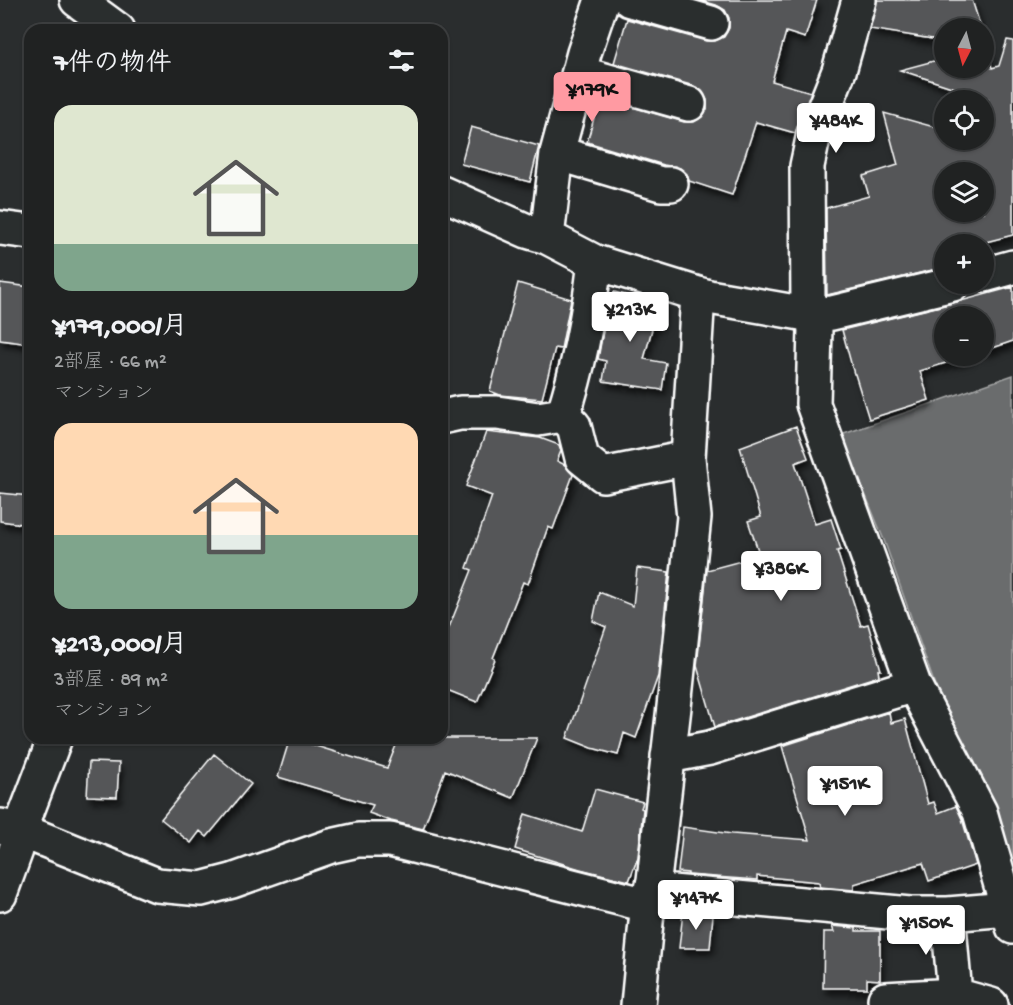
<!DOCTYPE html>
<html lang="ja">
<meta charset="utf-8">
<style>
:root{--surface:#202222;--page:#282a2a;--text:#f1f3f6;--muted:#a2a4a5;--line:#3d3f40;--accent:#ff9aa2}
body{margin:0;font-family:"Gochi Hand","Klee One",sans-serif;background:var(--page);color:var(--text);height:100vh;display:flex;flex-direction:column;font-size:22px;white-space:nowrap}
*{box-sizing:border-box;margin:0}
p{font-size:20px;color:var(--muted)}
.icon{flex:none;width:33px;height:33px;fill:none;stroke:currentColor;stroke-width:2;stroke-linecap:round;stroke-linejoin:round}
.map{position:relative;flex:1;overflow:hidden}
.panel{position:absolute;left:24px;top:24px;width:424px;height:720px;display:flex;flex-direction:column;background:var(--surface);border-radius:18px;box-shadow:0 2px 4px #0004,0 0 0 2px var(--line)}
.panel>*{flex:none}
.needle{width:39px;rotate:186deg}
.controls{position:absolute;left:934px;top:18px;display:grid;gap:12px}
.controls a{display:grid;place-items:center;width:60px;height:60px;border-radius:50%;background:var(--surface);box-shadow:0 2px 4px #0004,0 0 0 2px var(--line);font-size:30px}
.price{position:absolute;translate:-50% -51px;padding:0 14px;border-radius:6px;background:#fff;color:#222;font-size:20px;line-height:39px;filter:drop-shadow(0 2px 3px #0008)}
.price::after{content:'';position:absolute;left:50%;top:36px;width:18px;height:14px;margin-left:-9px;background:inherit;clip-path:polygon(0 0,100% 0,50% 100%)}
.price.current{background:var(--accent);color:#111}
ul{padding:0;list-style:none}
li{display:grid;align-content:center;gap:12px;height:318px;padding:0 30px}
li span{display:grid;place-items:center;height:186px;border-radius:18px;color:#555}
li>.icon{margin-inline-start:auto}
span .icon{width:108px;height:108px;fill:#fffc;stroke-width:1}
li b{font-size:26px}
h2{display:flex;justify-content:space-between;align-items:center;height:72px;padding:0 30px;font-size:26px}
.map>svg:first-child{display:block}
.water{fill:#6a6c6d;stroke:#a6a7a7;stroke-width:1.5}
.building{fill:#555758;stroke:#fff;stroke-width:1.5;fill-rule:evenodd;filter:url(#shadow)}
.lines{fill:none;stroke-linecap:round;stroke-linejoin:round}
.minor-casing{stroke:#fff;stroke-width:38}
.minor{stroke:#2a2d2e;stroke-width:33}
</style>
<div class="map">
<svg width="1013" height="1005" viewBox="0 0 1013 1005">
<defs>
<filter id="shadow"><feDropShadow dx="3.5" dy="6" stdDeviation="3" flood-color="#0009"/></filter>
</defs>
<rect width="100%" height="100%" fill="#2a2d2e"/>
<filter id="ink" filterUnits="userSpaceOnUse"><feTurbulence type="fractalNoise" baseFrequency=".0167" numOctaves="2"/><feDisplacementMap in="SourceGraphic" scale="12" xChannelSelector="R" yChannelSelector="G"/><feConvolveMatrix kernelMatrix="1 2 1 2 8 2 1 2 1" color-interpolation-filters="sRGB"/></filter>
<g filter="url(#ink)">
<path class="water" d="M1013,375V877L992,805L937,691L884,540L841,435Z"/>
<path class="building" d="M699,0H817L805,38L786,32L772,81L811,92L795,133L756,122L732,195L689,181L687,174L680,168L664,165L587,142L597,108L601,110L604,99L684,122H694L702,117L707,109V100L702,91L694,86L614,63L627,19L706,41H715L724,37L729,28V18L725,10L716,5Z
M877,0H972L981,28H945V41L870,29Z
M1007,40L1013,41V235L978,244H945V253L941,254L945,267L827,295L826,208L869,196L863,176L898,165L884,113L945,130V140H984V114L988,99L900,70L945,58V68H984V48L986,47L992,68L999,66ZM945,172H984V212H945Z
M471,127L539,146L530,182L461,164Z
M0,283L30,287V344L0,340Z
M518,283L571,299L561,349L555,348L542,399L500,395L490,391Z
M1013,287V341L984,351V316H945V356H968L920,371L929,400L869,419L855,374H854L842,330L957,302Z
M614,292L659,303L644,359L666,363L662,390L603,381L606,361L598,359L607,309L609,310Z
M796,426L808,458L795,463L815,524L831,519L841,550L837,551L861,626L868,624L881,670H878L879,676L715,727L697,666L707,570L760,556L748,521L761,517L740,447Z
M486,432L540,438L559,445L561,451L557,461L565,465L573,475L553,529L548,527L528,584L523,582L493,658L495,659L477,702L442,688V645L472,570L467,568L492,496L466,486Z
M0,493L30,496V525L0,521Z
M637,568L669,572L658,676L636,738L624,733L618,755L592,748L567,738L606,627L593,621L599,592L633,606Z
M889,712L891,723L905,719L928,804L934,802L938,813L956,806L962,819L976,865L929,881L923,863L854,884V890L820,887L819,882L757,876V880L688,875V873L678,872L683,827L732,834L810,840L782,746Z
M290,738L387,768L399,738H537L513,798L445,770L423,829L391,821L369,813L373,805L278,777Z
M214,754L251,784L207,837L200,831L191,843L161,819Z
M89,762L119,763L117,797L87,796Z
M595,789L643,802L641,808L643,809L638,857L629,881L580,869L515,849L525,814L582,832Z
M683,912L713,915L710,948H679Z
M832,926L856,928V931H880V980L867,979V988H823L824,932H834Z"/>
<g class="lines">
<g class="minor-casing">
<path id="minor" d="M77,0L118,30
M630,0L711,23
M859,0L839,71L814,134L807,166L808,303L815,329L813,404L914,685L980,812L1013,927
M579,73L689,104
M557,153L661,184H671
M442,193L527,231L547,237L595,262L698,294L709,297L812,315L832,313L953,284
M0,228L30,232
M547,237L557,153L584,53L602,0
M984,275L1013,267
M563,415L574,426L582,458L603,475L688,458
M563,415C579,367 589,312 595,262
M442,417L460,413H497L538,419L563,415
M668,756L710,748L914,685
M0,826L20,830L157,885L201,889L232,881L331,846L358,840H390L639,903L651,896L672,892L910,914H948L1008,909
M0,894L16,850L20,830L55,738
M948,914L955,995
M885,999L955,995L991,1005
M638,1005L647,912L654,880L674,707L694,517L688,458L698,294"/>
</g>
<use href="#minor" class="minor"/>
</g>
</g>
</svg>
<div class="controls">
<a><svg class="needle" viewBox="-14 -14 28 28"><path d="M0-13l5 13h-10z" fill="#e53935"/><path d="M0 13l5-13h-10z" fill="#a2a4a5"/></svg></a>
<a><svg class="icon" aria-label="locate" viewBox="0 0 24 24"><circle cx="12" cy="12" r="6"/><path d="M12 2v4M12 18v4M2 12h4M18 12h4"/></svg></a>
<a><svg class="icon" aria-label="layers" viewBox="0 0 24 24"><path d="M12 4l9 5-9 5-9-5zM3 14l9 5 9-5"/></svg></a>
<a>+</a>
<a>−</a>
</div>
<b class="price current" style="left:592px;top:123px">¥179K</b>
<b class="price" style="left:836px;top:154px">¥484K</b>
<b class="price" style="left:630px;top:343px">¥213K</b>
<b class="price" style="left:781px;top:602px">¥386K</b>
<b class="price" style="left:845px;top:817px">¥151K</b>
<b class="price" style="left:696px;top:931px">¥147K</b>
<b class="price" style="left:926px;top:956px">¥150K</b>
<section class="panel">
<h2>7件の物件<svg class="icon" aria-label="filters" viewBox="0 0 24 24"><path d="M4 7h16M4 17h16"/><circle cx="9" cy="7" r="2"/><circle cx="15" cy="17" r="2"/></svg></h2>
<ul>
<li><span style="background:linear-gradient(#dfe7d0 75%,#7fa58c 0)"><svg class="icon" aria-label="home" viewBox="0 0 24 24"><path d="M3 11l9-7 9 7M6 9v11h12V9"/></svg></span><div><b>¥179,000/月</b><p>2部屋 · 66 m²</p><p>マンション</p></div></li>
<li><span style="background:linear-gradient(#ffd9b3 60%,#7fa58c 0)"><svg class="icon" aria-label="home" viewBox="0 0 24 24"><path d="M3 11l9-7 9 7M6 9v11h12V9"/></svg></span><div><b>¥213,000/月</b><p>3部屋 · 89 m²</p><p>マンション</p></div></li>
</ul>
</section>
</div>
